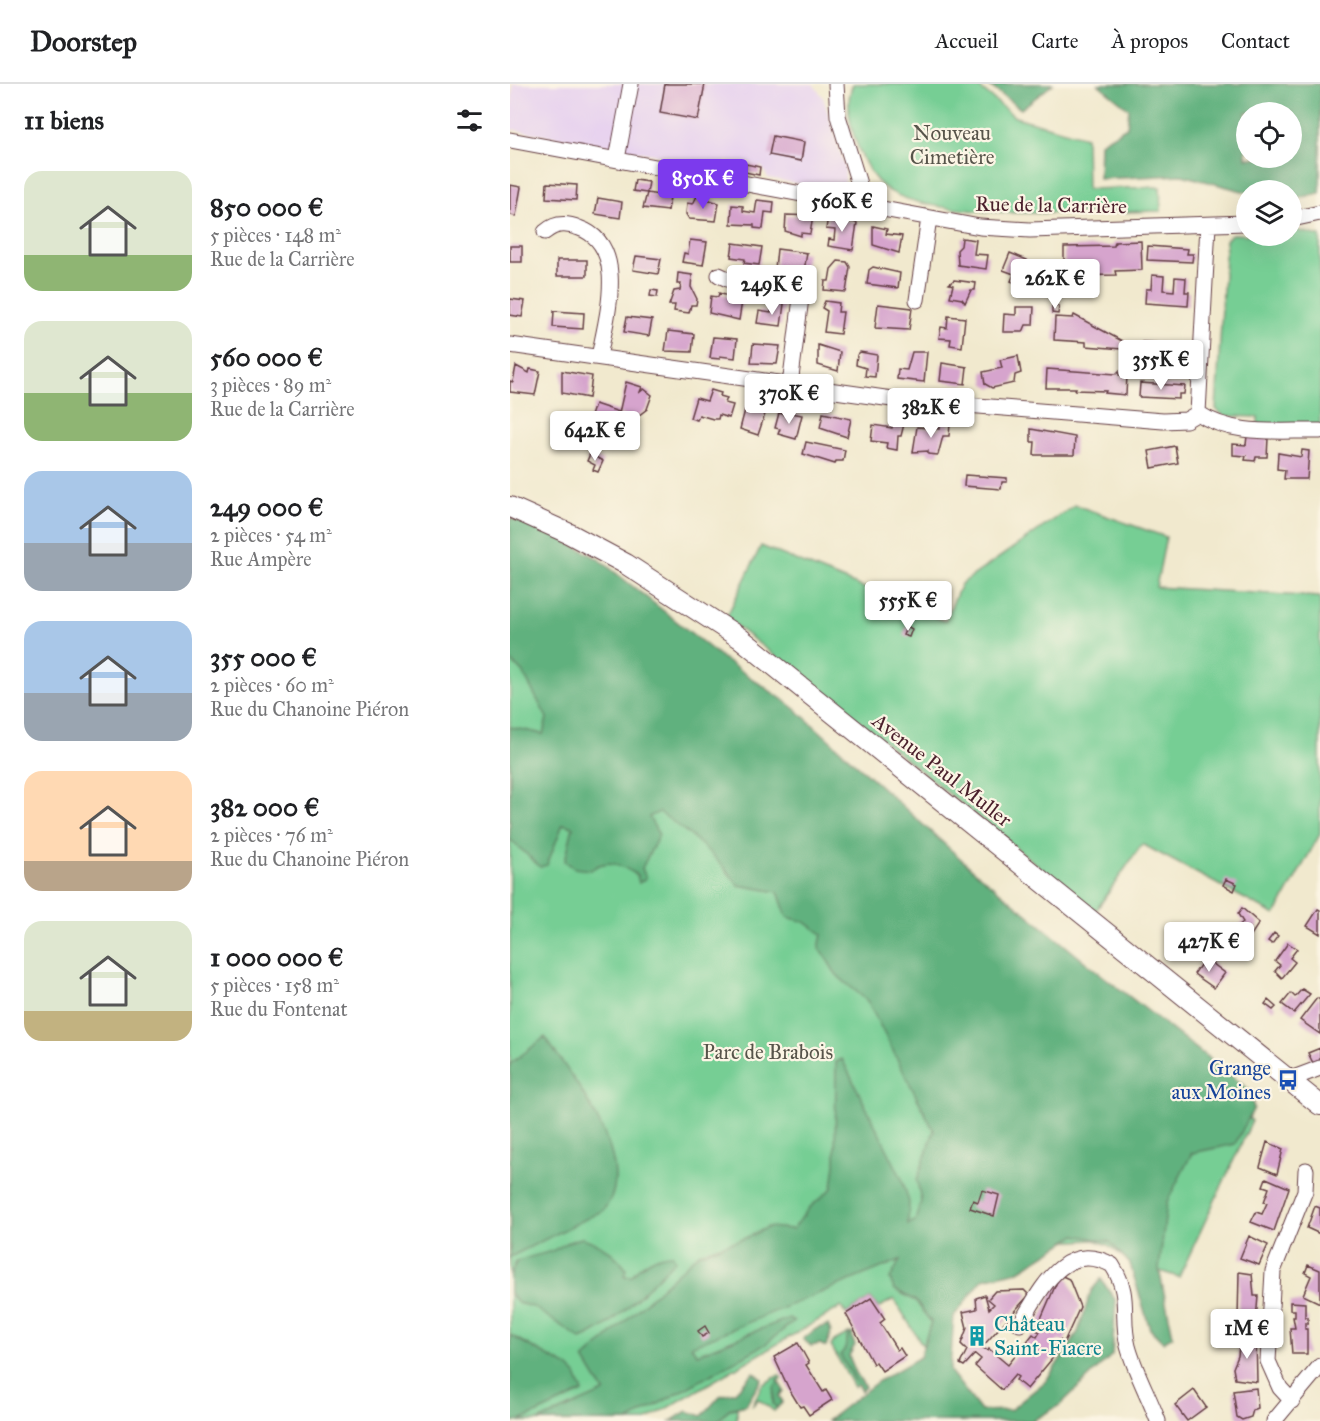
<!DOCTYPE html>
<html lang="fr">
<meta charset="utf-8">
<style>
:root{--surface:#fff;--page:#f2f2f2;--text:#202124;--muted:#757577;--line:#e0e0e0;--accent:#7c3aed}
body{margin:0;font-family:"IM FELL Great Primer",serif;background:var(--page);color:var(--text);height:100vh;display:flex;flex-direction:column;font-size:22px;white-space:nowrap}
*{box-sizing:border-box;margin:0}
p{font-size:20px;color:var(--muted)}
.icon{flex:none;width:33px;height:33px;fill:none;stroke:currentColor;stroke-width:2;stroke-linecap:round;stroke-linejoin:round}
.map{position:relative;flex:1;overflow:hidden}
.side{display:flex;flex-direction:column;background:var(--surface);width:510px}
.side>*{flex:none}
.tools{position:absolute;left:726px;top:18px;display:grid;gap:12px}
.tools a{display:grid;place-items:center;width:66px;height:66px;border-radius:50%;background:var(--surface);box-shadow:0 6px 24px #0002;font-size:30px}
.price{position:absolute;translate:-50% -51px;padding:0 14px;border-radius:6px;background:#fff;color:#222;font-size:20px;line-height:39px;filter:drop-shadow(0 2px 3px #0008)}
.price::after{content:'';position:absolute;left:50%;top:36px;width:18px;height:14px;margin-left:-9px;background:inherit;clip-path:polygon(0 0,100% 0,50% 100%)}
.price.on{background:var(--accent);color:#fff}
ul{padding:0;list-style:none}
li{display:flex;align-items:center;gap:18px;height:150px;padding:0 24px}
li span{display:grid;place-items:center;flex:none;width:168px;height:120px;border-radius:18px;color:#555}
li>.icon{margin-inline-start:auto}
span .icon{width:72px;height:72px;fill:#fffc;stroke-width:1}
li b{font-size:26px}
h2{display:flex;justify-content:space-between;align-items:center;height:72px;padding:0 24px;font-size:26px}
header{display:flex;align-items:center;gap:36px;box-sizing:border-box;height:84px;padding:0 30px;background:var(--surface);border-bottom:2px solid var(--line)}
header strong{font-size:28px}
nav{display:flex;gap:33px;margin-inline-start:auto;font-size:21px}
main{display:flex;flex:1;min-height:0}
.map>svg:first-child{display:block}
.built{fill:#e7d2ef}
.green{fill:#76ce94;stroke:#607660;stroke-width:1.5}
.forest{fill:#60b17e;stroke:#556854;stroke-width:1.5;fill-rule:evenodd}
.building{fill:#d6a4cd}
.lines{fill:none;stroke-linecap:round;stroke-linejoin:round}
.minor-casing{stroke:#633d43;stroke-width:17}
.major-casing{stroke:#633d43;stroke-width:22}
.minor{stroke:#fff;stroke-width:15}
.major{stroke:#fff;stroke-width:20}
.labels{text-anchor:middle;dominant-baseline:central;stroke-width:4.5;stroke-linejoin:round;paint-order:stroke}
.park-label{font-size:21px;fill:#57544a;stroke:#fcf5e5}
.street-label{font-size:21px;fill:#4a1f2b;stroke:#fcf5e5}
.transit-label{font-size:21px;fill:#164399;stroke:#fcf5e5;text-anchor:end}
.culture-label{font-size:21px;fill:#0d838f;stroke:#fcf5e5;text-anchor:start}
</style>
<header>
<strong>Doorstep</strong>
<nav><a>Accueil</a><a>Carte</a><a>À propos</a><a>Contact</a></nav>
</header>
<main>
<section class="side">
<h2>11 biens<svg class="icon" aria-label="filters" viewBox="0 0 24 24"><path d="M4 7h16M4 17h16"/><circle cx="9" cy="7" r="2"/><circle cx="15" cy="17" r="2"/></svg></h2>
<ul>
<li><span style="background:linear-gradient(#dfe7d0 70%,#8fb573 0)"><svg class="icon" aria-label="home" viewBox="0 0 24 24"><path d="M3 11l9-7 9 7M6 9v11h12V9"/></svg></span><div><b>850 000 €</b><p>5 pièces · 148 m²</p><p>Rue de la Carrière</p></div></li>
<li><span style="background:linear-gradient(#dfe7d0 60%,#8fb573 0)"><svg class="icon" aria-label="home" viewBox="0 0 24 24"><path d="M3 11l9-7 9 7M6 9v11h12V9"/></svg></span><div><b>560 000 €</b><p>3 pièces · 89 m²</p><p>Rue de la Carrière</p></div></li>
<li><span style="background:linear-gradient(#a9c7e8 60%,#9aa5b1 0)"><svg class="icon" aria-label="home" viewBox="0 0 24 24"><path d="M3 11l9-7 9 7M6 9v11h12V9"/></svg></span><div><b>249 000 €</b><p>2 pièces · 54 m²</p><p>Rue Ampère</p></div></li>
<li><span style="background:linear-gradient(#a9c7e8 60%,#9aa5b1 0)"><svg class="icon" aria-label="home" viewBox="0 0 24 24"><path d="M3 11l9-7 9 7M6 9v11h12V9"/></svg></span><div><b>355 000 €</b><p>2 pièces · 60 m²</p><p>Rue du Chanoine Piéron</p></div></li>
<li><span style="background:linear-gradient(#ffd9b3 75%,#b9a48a 0)"><svg class="icon" aria-label="home" viewBox="0 0 24 24"><path d="M3 11l9-7 9 7M6 9v11h12V9"/></svg></span><div><b>382 000 €</b><p>2 pièces · 76 m²</p><p>Rue du Chanoine Piéron</p></div></li>
<li><span style="background:linear-gradient(#dfe7d0 75%,#c2b280 0)"><svg class="icon" aria-label="home" viewBox="0 0 24 24"><path d="M3 11l9-7 9 7M6 9v11h12V9"/></svg></span><div><b>1 000 000 €</b><p>5 pièces · 158 m²</p><p>Rue du Fontenat</p></div></li>
</ul>
</section>
<div class="map">
<svg width="810" height="1337" viewBox="0 0 810 1337">
<rect width="100%" height="100%" fill="#fcf5e5"/>
<filter id="ink" filterUnits="userSpaceOnUse"><feTurbulence type="fractalNoise" baseFrequency=".0167" numOctaves="2"/><feDisplacementMap in="SourceGraphic" scale="12" xChannelSelector="R" yChannelSelector="G"/><feConvolveMatrix kernelMatrix="1 2 1 2 8 2 1 2 1" color-interpolation-filters="sRGB"/></filter>
<filter id="wash" filterUnits="userSpaceOnUse"><feTurbulence type="fractalNoise" baseFrequency=".008" numOctaves="4" result="noise"/><feDisplacementMap in="SourceGraphic" scale="24" xChannelSelector="R" yChannelSelector="G"/><feGaussianBlur stdDeviation="1.35" result="paint"/><feColorMatrix in="noise" values="0 0 0 0 0 0 0 0 0 0 0 0 0 0 0 0 0 1.4 0 .05"/><feComposite in="paint" operator="in"/></filter>
<g filter="url(#wash)">
<rect width="100%" height="100%" fill="#f1e9ce"/>
<path class="built" d="M3,0H303L313,13L335,84V98L328,106H321L258,94L252,83L236,80L217,77L210,82L0,45Z"/>
<path class="green" d="M343,0H465L505,33L576,53L577,105L650,103L651,127C589,128 422,139 375,104C361,94 352,74 346,58C339,39 335,19 343,0Z
M782,145L810,152V342L748,344V333L714,332L706,325L716,156L722,150L782,152Z
M565,421L656,453L646,503L810,513V750L765,831L632,760L585,828L359,645L216,534L251,462L435,537L451,500Z
M0,474L588,900L742,1037L669,1193L620,1178L598,1161L584,1156L439,1163L384,1205L406,1217L421,1238L413,1262L384,1215L368,1224L361,1214L336,1230L331,1223L135,1337H0Z
M339,1249L333,1275L347,1301L344,1303L321,1262L324,1257Z
M269,1291L271,1294C264,1302 262,1310 263,1320L267,1324L264,1327L248,1315L242,1322L252,1301Z
M227,1324V1337H208L219,1325Z"/>
<path class="forest" d="M477,0H543L511,25Z
M588,0H810V109L782,116V106L736,108L672,91L589,95L590,59L617,43L619,25ZM736,28H782V74H736Z
M0,434L26,441L87,474L215,576L282,622L462,785L579,881L738,1005L744,1024L725,1060L682,1069L657,1118L649,1185L663,1252L653,1258L640,1245L620,1180L600,1158L566,1151L509,1187L473,1195L444,1232L440,1287L471,1327L500,1326L536,1297L568,1248L581,1207L591,1195L606,1217L602,1271L550,1321L522,1337H317L367,1298L410,1273L421,1238L406,1217L384,1205L380,1195L390,1176L181,1262L187,1270L279,1234L284,1237L256,1260L118,1337H28L94,1308L74,1275L189,1169L238,1153L258,1143L283,1145L299,1124L322,1104L325,1080L326,978L332,975L392,1095L399,1118L398,1140L405,1137L411,1117L407,1096L424,1047L358,918C349,908 338,902 328,892C321,885 319,875 309,865L312,850L295,838L277,833L268,808L228,801C206,771 180,749 149,728L139,733L149,751L132,784L136,794L129,799L127,791C111,781 97,773 81,786L64,784L55,777L63,743L53,740L37,781L30,783L0,755V643L33,650L37,634L13,589L0,576Z
M35,953C60,991 135,1084 92,1127L0,1173V980Z
M72,1154C90,1159 105,1169 116,1185L114,1192H122C128,1182 151,1167 163,1171L165,1177C135,1204 109,1240 71,1255L23,1223L8,1219L0,1209V1192L6,1178C17,1173 28,1171 39,1168C53,1163 54,1157 72,1154Z
M318,1241L321,1248L316,1263L310,1260L301,1262L293,1255L306,1245Z
M343,1249L342,1254L345,1261L339,1272L346,1289L355,1303L351,1307L330,1271L335,1265L338,1251Z
M0,1251L58,1283L66,1291L73,1308L10,1337H0Z
M244,1288L252,1295L236,1321L219,1325L208,1337H161L177,1327L192,1332L210,1312L225,1308Z
M268,1296L274,1307L269,1312L273,1318L267,1324L263,1320L264,1304Z"/>
<g id="blocks">
<path class="building" d="M155,0H195L188,36L150,29Z
M263,52L294,58L291,77L259,71Z
M236,80L250,83L249,91L235,88Z
M125,96L139,98L137,109L160,113L158,127L133,124L137,109L123,107Z
M37,99L67,101L66,116L36,114Z
M0,101L11,103L6,132L0,131Z
M187,112L209,119L206,137L179,135L176,130L177,119L183,120Z
M88,114L112,118L110,134L85,130Z
M247,116L264,118L263,129L255,128L253,145L244,144V141L221,140L222,121L233,122V127L245,129Z
M276,131L303,132L300,150L291,149V152L275,147Z
M318,132L347,139L343,166L318,162L319,155L324,156L325,146L316,145Z
M363,142L377,145L376,150L392,152L389,169L363,161Z
M452,154L466,156L464,170L478,171L476,185L448,181L447,166L451,162Z
M180,156L197,158L193,181L172,178L174,169L178,170Z
M631,157L632,186L605,187L606,191L554,192V163L604,162L605,158Z
M223,159L252,163L249,181L234,179L235,175L221,173Z
M0,162H12V178H0Z
M638,162L678,165L677,170H683L682,178L637,176Z
M267,165L297,169L294,187L265,185Z
M500,169L517,176V184L524,187L517,204L501,197L504,190L493,186Z
M126,172L151,175L148,190L123,186Z
M47,176H77V192H47Z
M328,177L337,178L340,183L336,208L314,206L315,197H319L321,185Z
M363,183L390,189L388,204L357,200L359,186Z
M168,189L182,191L181,203L187,215L186,221H181L179,229L164,227L165,221H159L164,207L170,206L171,200H167Z
M642,191L654,192L653,206L664,207L665,193L676,194L675,208H679L678,222L635,219L636,205H641Z
M444,196L466,199L465,206H461L455,219L452,215L440,213L443,201L439,200Z
M141,206L148,207L147,213L140,212Z
M209,209L232,217L229,236L199,229L201,212L208,213Z
M0,215L15,217L12,233L0,231Z
M315,217L329,219L328,228H333L330,250L314,248L317,227L312,224Z
M263,218L274,220L271,242L247,239L249,227L261,229Z
M368,220L402,224L399,246L365,244Z
M542,222H549L548,230L542,229Z
M506,223H524L523,241H516L513,248H493L494,230L506,231Z
M44,227L74,229L73,245L43,243Z
M564,231L612,257V265L576,262V258L544,256L545,233L563,234Z
M438,232L455,234L452,263L440,261L441,255L429,254L431,243L437,244Z
M117,233L142,236L139,252L114,248Z
M158,247L184,250L182,268L155,267Z
M203,253L227,255L225,274L210,272V275L200,274Z
M632,258L676,260L675,274H671L670,288L658,287L659,273H649L648,287L636,286L637,272H632Z
M243,260L270,262L267,280L241,279Z
M308,261L330,268L328,287L308,281Z
M350,268L367,271L365,293L355,292L356,284L346,281L347,271Z
M402,268H417L414,298L387,295L388,285L397,286Z
M508,272L511,289L505,291L504,299L482,304L475,300L473,288L492,284L490,276Z
M432,279L457,283L455,300L430,297Z
M6,282L19,289L20,285L30,287L25,311L0,308V297L3,298Z
M537,285L606,290L609,287V291H617L616,311L595,309L596,307L565,306L566,304H536Z
M52,287L82,292L79,314L52,309Z
M116,298L132,303L130,308L134,305L142,311L137,325L120,338L109,329Z
M630,299L675,302L674,310H669V315L629,313Z
M201,306L211,309L210,312L217,314L215,319L223,321L219,334L209,331L208,335H203L189,331L187,336L180,334L186,314L197,317Z
M85,320L109,328L107,342L80,335Z
M247,320L257,324L248,351L230,345L236,322L246,324Z
M276,328L292,331L286,355L268,350L270,345L265,344L269,329L276,331Z
M313,329L341,335L337,353L310,344Z
M383,338L394,340L391,352H388L387,366L376,364L377,359L361,357L363,341L382,344Z
M430,338L440,340L439,352H433L428,371L418,370V367L403,368L407,343L429,345Z
M521,345L565,353L564,371H524L525,358H521Z
M737,352L758,354L757,373H746L745,377L735,376L736,372L723,371V360L736,361Z
M296,358L335,366L333,377H326L325,380L293,370Z
M665,362L668,379L642,384L639,367Z
M792,366L799,367L797,395H774L775,386L767,385L768,369L791,373Z
M80,370L93,377L88,388L83,386L85,381L77,377Z
M455,391L497,394V398H492L491,405L454,402Z
M397,542L402,545L399,553L393,551Z
M716,795L727,800L724,807L713,801Z
M732,824L749,839L736,859L722,848L733,838L728,830Z
M808,825L810,826V850L797,842Z
M764,849L768,852L762,860L758,857Z
M778,859L787,865L780,874L785,878L772,894L765,887L770,881L765,877Z
M695,874L715,889L704,904L684,890Z
M792,905L800,910L784,929L772,920L781,909L785,913Z
M807,914L810,916V950L790,936Z
M758,916L766,923L763,926L755,920Z
M810,964V976L803,979L798,969Z
M757,1058L773,1065L767,1090L750,1083Z
M756,1094L779,1104L764,1147L741,1138L746,1128L752,1130L757,1119L754,1118L759,1104L753,1102Z
M472,1106L489,1111L484,1132L460,1124L463,1116L468,1118Z
M805,1122L810,1124V1150L797,1144Z
M739,1152L758,1161L749,1181L730,1174Z
M798,1181L810,1186V1219L793,1211L801,1192L795,1189Z
M729,1188L742,1190L744,1212H748L746,1236L728,1234Z
M550,1191L559,1195L570,1223L554,1258L549,1256L542,1266L546,1270L517,1305L506,1296L508,1293L505,1291L492,1306L465,1282L471,1275L465,1270L454,1282L450,1280L457,1266L451,1260L457,1244L453,1228L467,1225L466,1214L475,1211L479,1225L484,1220L478,1215L485,1207L514,1206L519,1211L472,1263L478,1267L479,1265L498,1281L523,1250L527,1253L530,1248L526,1246Z
M361,1214L375,1235L370,1239L387,1266L390,1264L395,1272L372,1287L366,1278L363,1280L336,1230Z
M780,1218L795,1219V1233H798V1239H795V1245H797V1270H782L780,1244H785L783,1233H785V1226H780Z
M195,1242L199,1249L192,1253L188,1247Z
M730,1251L746,1252L747,1298L725,1295L723,1284L728,1272Z
M288,1259L299,1279L296,1281L313,1308L316,1306L322,1316L299,1331L293,1322L290,1323L279,1305L264,1273Z
M746,1304L748,1324L743,1326L741,1333L732,1336L727,1333L723,1307Z
M684,1306L696,1323L677,1337L665,1321Z"/>
</g>
</g>
<g filter="url(#ink)">
<use href="#blocks" fill-opacity="0" stroke="#633d43" stroke-width="1.5"/>
<g class="lines">
<g class="minor-casing">
<path id="minor" d="M326,0L328,32L349,100L347,120
M0,56L470,143L520,146L736,139
M107,75L121,0
M782,135L810,129
M35,148C45,139 57,139 69,144C119,161 96,235 89,273
M209,191L226,199L282,207L291,214L280,301
M407,216L419,134
M0,261L382,315L653,337L676,336L688,329
M688,329L698,141
M688,329C723,353 770,346 810,347
M778,996L810,984
M510,1240C531,1206 554,1155 602,1181C622,1212 610,1230 618,1262C625,1288 639,1312 648,1337
M782,1317L770,1304L758,1277L763,1187L795,1107L796,1086
M764,1337L810,1282"/>
</g>
<g class="major-casing">
<path id="major" d="M0,423L60,450L116,480L230,554L810,1021"/>
</g>
<use href="#minor" class="minor"/>
<use href="#major" class="major"/>
</g>
</g>
<defs>
<g id="bus-bare" transform="scale(1.62)"><path d="M-5-6H5V4H4V6H2V4H-2V6H-4V4H-5ZM-3.5-4V0h7V-4ZM-3.5 1.2v1.5H-2V1.2ZM2 1.2v1.5H3.5V1.2Z" fill="#1a4fb4" stroke="#fcf5e5" stroke-width="2.5" paint-order="stroke"/></g>
<g id="building-bare" transform="scale(1.62)"><path d="M-4-6H4V6H1V3H-1V6H-4ZM-2.5-4.3h1.7v1.8h-1.7ZM.8-4.3h1.7v1.8H.8ZM-2.5-1h1.7V.8h-1.7ZM.8-1h1.7V.8H.8Z" fill="#0f9aa8" stroke="#fcf5e5" stroke-width="2.5" paint-order="stroke"/></g>
</defs>
<g fill-rule="evenodd">
<use href="#bus-bare" x="778" y="996"/>
<use href="#building-bare" x="467" y="1252"/>
</g>
<g class="labels">
<g class="park-label">
<text x="442" y="49">Nouveau<tspan x="442" dy="24">Cimetière</tspan></text>
<text x="258" y="968">Parc de Brabois</text>
</g>
<g class="street-label">
<text transform="translate(541 121) rotate(1)">Rue de la Carrière</text>
<text transform="translate(432 686) rotate(38)">Avenue Paul Muller</text>
</g>
<g class="transit-label">
<text x="761" y="984">Grange<tspan x="761" dy="24">aux Moines</tspan></text>
</g>
<g class="culture-label">
<text x="484" y="1240">Château<tspan x="484" dy="24">Saint-Fiacre</tspan></text>
</g>
</g>
</svg>
<div class="tools">
<a><svg class="icon" aria-label="locate" viewBox="0 0 24 24"><circle cx="12" cy="12" r="6"/><path d="M12 2v4M12 18v4M2 12h4M18 12h4"/></svg></a>
<a><svg class="icon" aria-label="layers" viewBox="0 0 24 24"><path d="M12 4l9 5-9 5-9-5zM3 14l9 5 9-5"/></svg></a>
</div>
<b class="price on" style="left:193px;top:126px">850K €</b>
<b class="price" style="left:332px;top:149px">560K €</b>
<b class="price" style="left:545px;top:226px">262K €</b>
<b class="price" style="left:262px;top:232px">249K €</b>
<b class="price" style="left:651px;top:307px">355K €</b>
<b class="price" style="left:279px;top:341px">370K €</b>
<b class="price" style="left:421px;top:355px">382K €</b>
<b class="price" style="left:85px;top:378px">642K €</b>
<b class="price" style="left:398px;top:548px">555K €</b>
<b class="price" style="left:699px;top:889px">427K €</b>
<b class="price" style="left:737px;top:1276px">1M €</b>
</div>
</main>
